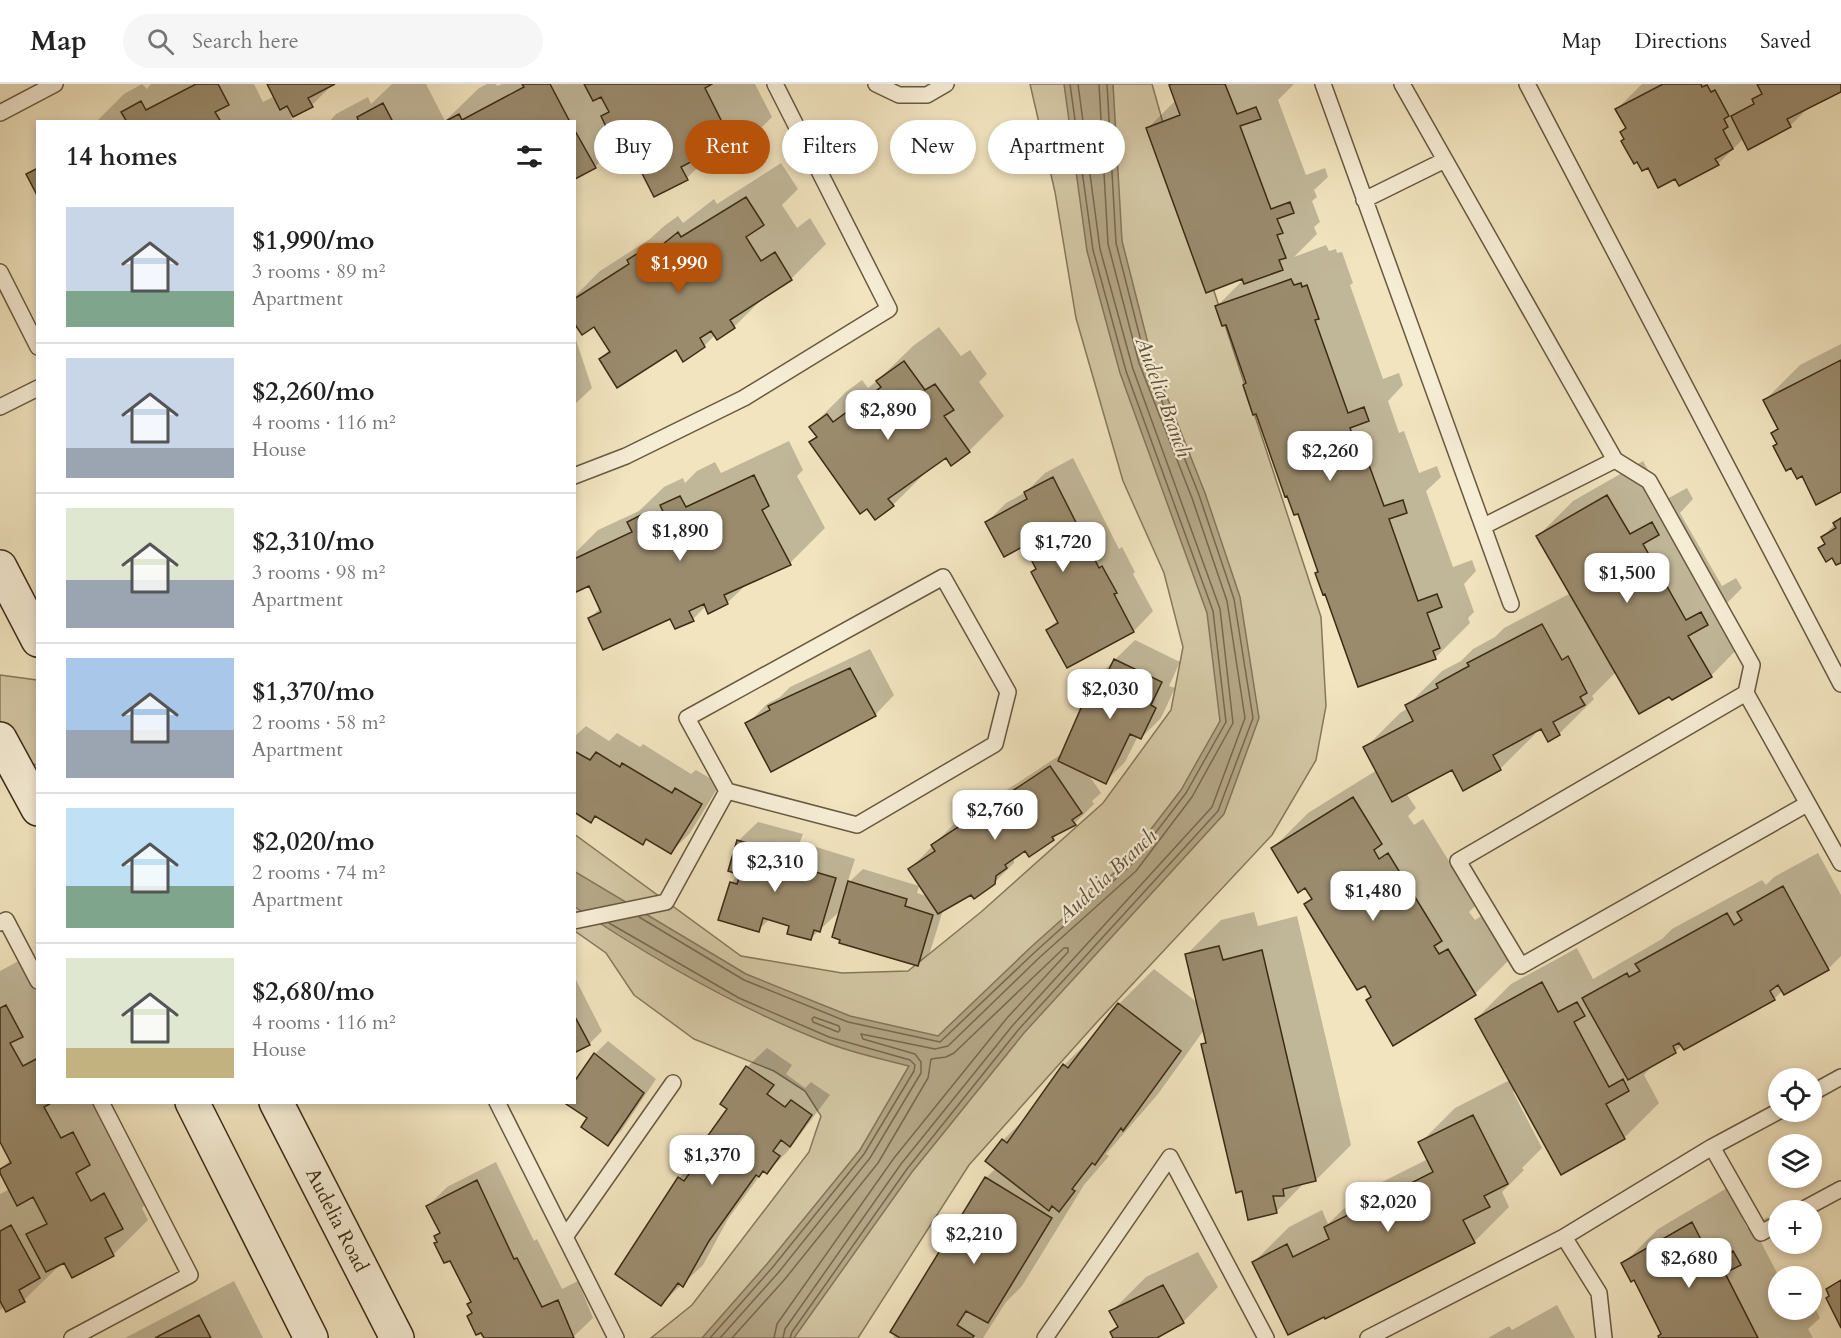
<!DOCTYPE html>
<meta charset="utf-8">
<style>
:root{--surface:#fff;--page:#f6f6f6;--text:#222;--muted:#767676;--line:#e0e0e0;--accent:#b45309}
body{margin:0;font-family:Cardo,serif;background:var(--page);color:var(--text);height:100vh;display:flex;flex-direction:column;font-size:22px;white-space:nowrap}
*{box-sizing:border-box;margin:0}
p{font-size:20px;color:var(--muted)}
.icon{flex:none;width:33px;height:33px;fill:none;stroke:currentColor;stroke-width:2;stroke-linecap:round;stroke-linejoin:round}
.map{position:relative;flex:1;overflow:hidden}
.side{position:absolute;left:36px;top:36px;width:540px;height:984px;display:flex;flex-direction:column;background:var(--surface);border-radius:0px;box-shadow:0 3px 9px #0003}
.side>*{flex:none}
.top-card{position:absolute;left:594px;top:36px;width:570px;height:54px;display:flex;gap:12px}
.buttons{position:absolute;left:1768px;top:984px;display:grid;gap:12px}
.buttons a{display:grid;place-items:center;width:54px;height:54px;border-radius:50%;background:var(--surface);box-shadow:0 3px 9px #0003;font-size:30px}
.price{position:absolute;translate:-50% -51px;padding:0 14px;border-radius:12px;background:#fff;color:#222;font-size:20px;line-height:39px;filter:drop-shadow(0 2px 3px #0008)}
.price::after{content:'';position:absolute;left:50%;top:36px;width:18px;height:14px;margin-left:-9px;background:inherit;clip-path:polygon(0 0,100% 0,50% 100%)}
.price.selected{background:var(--accent);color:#fff}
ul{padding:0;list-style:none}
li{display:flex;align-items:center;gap:18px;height:150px;padding:0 30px}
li+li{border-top:2px solid var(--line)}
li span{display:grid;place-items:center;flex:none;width:168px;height:120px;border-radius:0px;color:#555}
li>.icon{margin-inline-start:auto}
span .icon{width:72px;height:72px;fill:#fffc;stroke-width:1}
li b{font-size:26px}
h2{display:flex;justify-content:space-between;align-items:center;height:72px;padding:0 30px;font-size:26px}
.pill{padding:0 21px;border-radius:27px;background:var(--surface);box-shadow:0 3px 9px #0003;font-size:21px;line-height:54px}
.pill.selected{background:var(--accent);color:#fff}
header{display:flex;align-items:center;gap:36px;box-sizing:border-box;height:84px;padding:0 30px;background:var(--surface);border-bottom:2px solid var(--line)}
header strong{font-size:28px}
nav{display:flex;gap:33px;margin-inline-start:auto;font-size:21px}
.search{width:420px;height:54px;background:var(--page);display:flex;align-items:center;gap:15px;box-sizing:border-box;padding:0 21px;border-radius:33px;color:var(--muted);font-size:22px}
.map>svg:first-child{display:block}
.green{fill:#d2c5a2;stroke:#86785b;stroke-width:1.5}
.water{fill:#b3a585;stroke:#837458;stroke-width:1.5}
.shadow{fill:#0003}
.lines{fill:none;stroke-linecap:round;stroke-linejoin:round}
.shore{stroke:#77684c;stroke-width:1.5}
.building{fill:#9a8b6d;stroke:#3b2b14;stroke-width:1.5}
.lane-casing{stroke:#68593f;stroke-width:18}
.secondary-casing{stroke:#3b2b14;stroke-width:36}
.lane{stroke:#f6edd5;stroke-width:15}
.secondary{stroke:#f6edd5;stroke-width:33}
.labels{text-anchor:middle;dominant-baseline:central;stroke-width:4.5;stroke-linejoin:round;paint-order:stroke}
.street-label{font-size:20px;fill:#3b2b14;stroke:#f6edd5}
.water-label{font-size:21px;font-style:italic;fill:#5f5036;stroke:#f6edd5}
</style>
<header>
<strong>Map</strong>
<div class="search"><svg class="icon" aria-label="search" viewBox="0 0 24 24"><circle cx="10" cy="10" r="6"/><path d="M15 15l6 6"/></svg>Search here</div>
<nav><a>Map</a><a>Directions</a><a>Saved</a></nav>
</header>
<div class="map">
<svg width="1841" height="1254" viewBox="0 0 1841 1254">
<rect width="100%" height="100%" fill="#f1e4bf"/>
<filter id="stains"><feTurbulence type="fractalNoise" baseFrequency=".00333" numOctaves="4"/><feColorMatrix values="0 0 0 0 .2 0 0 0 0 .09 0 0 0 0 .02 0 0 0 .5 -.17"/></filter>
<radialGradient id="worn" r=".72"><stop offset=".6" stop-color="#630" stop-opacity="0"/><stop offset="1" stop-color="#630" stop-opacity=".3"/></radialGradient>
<path class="green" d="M1030,0H1152L1190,134L1321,533L1326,622L1316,676L1272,751L1097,938L969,1081L858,1254H651L692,1221L809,1068L821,1032L805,1007L774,987L694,955L634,911L606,869L575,847L574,750L741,872L842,889L908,887L981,828L1103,719L1171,626L1183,563L1164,489L1123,397L1076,234L1055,108Z
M0,591L37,596V681L0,674Z"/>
<path class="water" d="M1064,0H1113L1122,157L1152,275L1205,409L1240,513L1259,634L1224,730L1024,949L912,1088L794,1254H702L767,1180L860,1066L909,982C882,975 852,969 825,958C737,924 653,875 575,823L574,787L746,890L850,932L938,952L1031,863L1125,779L1181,706L1220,637L1207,529L1120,289L1087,167Z"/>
<path class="shadow" d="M142,0L147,5L151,0H254L263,18L275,12L268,0H333L312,21L291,33L293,38H96L124,10Z
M392,0H426L445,37L479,4L487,0H496L497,2L502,0H755L772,33L737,68L713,80L709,72L687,94L625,52L595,83L574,91V38H329L336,30L368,13L371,20Z
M1172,0H1294L1278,16L1306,91L1325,84L1328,93L1314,106L1317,113L1312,117L1320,138L1314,143L1317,150L1294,173L1326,161L1329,167L1336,165L1337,169L1342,168L1353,199L1350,201L1383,295L1399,289L1403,301L1388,317L1399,349L1404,347L1419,389L1437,382L1441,393L1426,407L1453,483L1472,476L1476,487L1464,500L1474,528L1468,534L1470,539L1435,574L1359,601L1317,490L1319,487L1299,428L1247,299L1227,239L1217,222L1247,192L1148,44L1176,16Z
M1642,0H1841V6L1812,20L1790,42L1744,54L1718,80L1676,93L1648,82L1622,48L1627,43L1617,25Z
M781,79L798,105L782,121L797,144L810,134L826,160L791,195L766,211L734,243L717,254L715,251L704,262L676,264L600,275L610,265L595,241L574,236V213L600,187L650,155L664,142L678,132L683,139L714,115L717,120Z
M939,243L961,272L970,266L987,290L979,298L1004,332L969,367L946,372L928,386L893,421L811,358L818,351L811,343L846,308L862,296L868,304L878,296L913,262Z
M574,250L592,304L574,321Z
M1841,260V406L1802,390L1792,382L1774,362L1778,359L1773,349L1779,343L1765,316L1800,281Z
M789,357L803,386L797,392L825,444L790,479L748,499L727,519L706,522L693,535L671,533L590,534L601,523L589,500L574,505V470L598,446L639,427L664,403L683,394L685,399L697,387L715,378L721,389Z
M1073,374L1119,465L1122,463L1135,488L1133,490L1153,527L1134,547L1067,582L1047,546L1058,536L1032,488L1037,484L1025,460L987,438L1006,419L1026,408L1045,389Z
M1643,377L1665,416L1687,404L1693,415L1680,429L1722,502L1736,494L1742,504L1725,521L1745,557L1711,592L1616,588L1592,612L1594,615L1559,650L1541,643L1534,647L1535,650L1500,685L1452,684L1406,709L1416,724L1408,732L1414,741L1423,735L1476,821L1469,828L1475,836L1483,831L1510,875L1475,910L1394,960L1367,916L1372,912L1306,820L1313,813L1273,764L1308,729L1377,686L1365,664L1400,629L1408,624L1407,622L1442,587L1461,577L1473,565L1495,553L1504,544L1571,509L1538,452L1573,417Z
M1841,433V478L1820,464L1826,458L1823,453Z
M1135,556L1180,578L1169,602L1175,604L1161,634L1141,654L1138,652L1125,678L1105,698L1088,690L1101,709L1092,717L1094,720L1075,739L1061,747L1053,755L1025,765L1014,774V779L994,799L943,826L930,868L917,881L842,825L810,855L791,841L770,835L758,846L731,799L740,789L738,757L758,738L803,750L800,758L855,775L847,800L863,785L919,802L917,809L929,813L910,785L952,742L1063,669L1095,595Z
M870,565L894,611L875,631L747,640L767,620L780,613L790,603Z
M586,642L609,657L617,649L640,663L643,660L691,690L696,686L720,700L690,749L670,769L648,754L643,759L596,731L591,737L574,727V653Z
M1818,769L1841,811V872L1828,885L1783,906L1774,915L1684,964L1682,961L1675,968L1655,979L1644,991L1659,1019L1624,1054L1516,1006L1513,1008L1542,1064L1522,1084L1524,1086L1502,1108L1509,1123L1474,1158L1254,1178L1289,1143L1322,1126L1328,1140L1360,1109L1428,1075L1420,1059L1455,1024L1510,996L1476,935L1511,900L1577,864L1593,895L1662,855L1672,845L1762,796L1766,801L1774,793Z
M1254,828L1258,842L1297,832L1351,1061L1316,1096L1305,1098L1276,1128L1203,961L1207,957L1204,946L1158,1010L1106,1070L1109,1072L1084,1101L1022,1202L1006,1218L983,1254H893L986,1094L996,1084L1003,1056L1029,1031L1064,981L1099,947L1119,920L1154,885L1198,919L1186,871L1221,836Z
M22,875L38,889V1018H111L124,1045L112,1057L126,1083L139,1076L157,1108L142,1124L148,1136L113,1171L64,1177L58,1180L59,1182L24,1216L6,1226L4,1222L0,1226V1110L10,1105L0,1086L11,1075L0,1055V887Z
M576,896L602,947L589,960L574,967V897Z
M608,957L656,995L621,1047L608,1060L574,1018L595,970Z
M767,964L792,981L786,990L805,1004L811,998L830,1011L787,1068L767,1088L764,1086L728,1135L703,1181L661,1220L679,1094L700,1074L729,1025L747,983Z
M496,1078L534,1157L537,1155L562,1205L578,1197L593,1234L572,1254H485L473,1228L472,1217L436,1152L441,1148L428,1122L447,1103Z
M1727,1104L1747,1144L1768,1133L1775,1145L1761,1158L1779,1193V1226H1796L1799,1233L1815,1224L1820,1234L1808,1245L1813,1254H1661L1663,1250L1634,1194L1623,1180L1658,1145Z
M1198,1168L1218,1203L1183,1238L1154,1254H1115L1111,1248L1119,1241L1111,1228L1146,1193Z
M234,1197L263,1254H125Z
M1557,1221L1575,1254H1488L1509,1242L1512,1246Z"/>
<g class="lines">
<path class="shore" d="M639,833L744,896L848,938L940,958L1035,868L1130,782L1186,709L1226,638L1213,527L1126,287L1093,166L1070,0
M609,839L739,914L829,953L910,976L915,981L914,987L864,1070L772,1184L710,1254
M814,933L839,942L840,946L838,948L813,938L812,935Z
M720,1254L778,1189L870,1074L921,989V978L915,970L863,955L861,950L935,965L948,962L1040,873L1136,787L1192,713L1233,639L1220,525L1133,285L1100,165L1078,0
M732,1254L785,1195L878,1079L928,994L931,975L946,973L954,969L1064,864H1068V868L1007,934L894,1074L777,1240L774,1254
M783,1254L785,1245L901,1080L1013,941L1212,723L1245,634L1227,517L1192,414L1139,279L1108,160L1099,0
M790,1254L792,1248L907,1085L1019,945L1218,727L1253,634L1234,515L1199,411L1146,277L1116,159L1107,0"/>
</g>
<path class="building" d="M196,0H218L229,21L215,28L221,38H127L121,28L141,17L146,26Z
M267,0H335L308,14L313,23L293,33L287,22L280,26Z
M522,0H550L570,38H444L459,30L462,36L524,3Z
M584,0H712L705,4L738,70L713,83L706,70L681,83L688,96L654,113L621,48L611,53L601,32L609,28L601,13L593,17Z
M1172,0H1225L1237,30L1256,23L1261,35L1240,42L1271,125L1290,118L1294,129L1277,135L1283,149L1277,151L1286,174L1279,176L1283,186L1244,200L1242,195L1206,209L1146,44L1180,31L1169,1Z
M1663,0H1701L1702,3L1707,1L1711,8L1715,6L1729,32L1724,35L1728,43L1723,46L1733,65L1715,75L1719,81L1679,102L1675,95L1658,104L1648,84L1642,87L1637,78L1634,80L1621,57L1624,55L1620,48L1626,44L1615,25Z
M1757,0H1841V8L1787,35L1791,43L1748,66L1731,32L1754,20L1752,15L1762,10Z
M383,19L393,38H359L357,33Z
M574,45L596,84L575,95L574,94Z
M38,84V113L26,90Z
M746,113L764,141L746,153L761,177L775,168L792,196L730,236L735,244L717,256L711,247L700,254L705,263L683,278L676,266L617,304L599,275L610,268L594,243L582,251L574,239V215L629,180L627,176L643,166L647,173L678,148L681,153Z
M1291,195L1294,201L1301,199L1302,203L1307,201L1319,235L1315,236L1348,329L1364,323L1369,337L1350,344L1364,382L1369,381L1384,422L1403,416L1407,429L1389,435L1418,517L1437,510L1442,523L1427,529L1440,564L1433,567L1436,575L1358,603L1325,510L1323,511L1315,489L1318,488L1298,430L1294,431L1287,412L1285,413L1256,330L1253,331L1243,301L1246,299L1226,241L1222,242L1215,222Z
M1841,276V408L1816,421L1802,392L1797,395L1791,384L1786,387L1773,362L1777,360L1771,349L1778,345L1763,316Z
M904,277L925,306L935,300L954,326L944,332L970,368L951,382L946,374L888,415L894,422L875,436L867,425L860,430L809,358L817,353L809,343L827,330L833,338L881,303L876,297Z
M754,391L769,422L762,426L791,481L724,511L728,520L708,530L704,520L689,527L694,537L675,545L670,535L603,566L588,534L601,528L589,502L574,509V475L632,448L627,438L647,428L652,438L665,432L660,421L680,412L686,423Z
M1053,393L1099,484L1102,482L1117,509L1114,510L1134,548L1067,584L1046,546L1058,539L1031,488L1036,485L1024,462L1004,473L985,438L1027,415L1024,408Z
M1607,411L1630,450L1652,438L1659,451L1643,460L1686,536L1701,528L1708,541L1688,552L1712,593L1672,616L1669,613L1639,630L1536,452Z
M1841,434V479L1836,481L1832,474L1826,478L1818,464L1825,460L1821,453L1836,444L1833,439Z
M1542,540L1562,576L1568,572L1587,609L1580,613L1585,621L1553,638L1560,651L1548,658L1541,645L1493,671L1501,686L1463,707L1452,686L1392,718L1363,663L1413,637L1405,621L1438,604L1436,600L1469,582L1467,579Z
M1114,575L1162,598L1151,621L1156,624L1141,655L1130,650L1106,700L1058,677L1094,594L1103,598Z
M850,584L876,632L771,688L745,639L770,626L768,622Z
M574,667L590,676L596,668L620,683L622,679L672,709L675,704L702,720L671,770L646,755L643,761L595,732L591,739L574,728Z
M1050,682L1082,729L1072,736L1076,741L1052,753L1054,756L1029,773L1025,767L1005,781L1007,784L996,792L995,800L974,815L971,811L938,830L908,785L935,767L931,761Z
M1353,713L1382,760L1374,766L1379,775L1388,769L1442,857L1434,862L1439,870L1448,865L1476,911L1393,962L1366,916L1371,913L1365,902L1357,906L1304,820L1312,815L1305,804L1298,809L1271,764Z
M737,756L784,770L781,778L836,794L820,848L814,846L811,856L787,850L789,842L763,834L759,848L718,836L730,798L737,800L740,791L728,787Z
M848,797L907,815L905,822L933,831L918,882L839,859L840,856L832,853Z
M1783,802L1829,886L1784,911L1778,901L1770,907L1775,916L1684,966L1679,959L1673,962L1676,969L1628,996L1582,914L1627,889L1629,893L1640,887L1635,880L1727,829L1734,841L1742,836L1737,828Z
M1219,862L1223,876L1262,866L1316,1097L1283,1105L1284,1112H1273L1277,1129L1248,1136L1242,1107L1236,1109L1201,960L1206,959L1185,870Z
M1542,898L1558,928L1577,918L1585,932L1574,938L1609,1003L1623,995L1629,1007L1606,1020L1625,1055L1561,1091L1475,935Z
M1118,919L1181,967L1123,1047L1121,1044L1095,1081L1092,1079L1072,1105L1075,1107L1059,1128L1052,1122L1049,1127L985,1077L1002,1055L1007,1059L1063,980L1068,984Z
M6,921L23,953L10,959L23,982L38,974V1018H53L44,1023L61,1054L73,1048L90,1081L76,1089L91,1117L104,1109L123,1145L105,1154L114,1172L72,1194L64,1179L46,1188L26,1150L47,1140L33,1113L17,1122L0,1089V1085L11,1079L0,1058V924Z
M574,931L590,961L574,969Z
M594,969L644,1009L608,1062L581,1043L587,1034L563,1018H574V998Z
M746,982L774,1001L767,1010L785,1023L791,1016L812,1031L790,1063L781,1056L773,1067L780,1072L767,1090L763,1087L759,1093L756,1091L709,1157L683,1203L678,1199L661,1222L615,1190L678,1093L684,1097L700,1075L694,1071L727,1025L720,1020Z
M1473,1031L1508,1100L1484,1112L1490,1123L1463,1136L1475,1159L1325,1235L1324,1233L1288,1251L1252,1178L1287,1160L1293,1173L1329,1155L1324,1143L1433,1088L1418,1058Z
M985,1093L1052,1134L988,1239L966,1227L957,1241L974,1252L972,1254H900L890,1248Z
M477,1096L514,1175L517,1174L542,1223L558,1216L574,1254H484L481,1249L476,1251L467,1232L472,1229L467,1220L471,1218L450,1177L444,1179L434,1159L437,1158L434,1152L440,1149L426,1122Z
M1692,1138L1712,1177L1733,1167L1741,1181L1725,1189L1758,1254H1659L1658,1252L1661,1250L1634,1196L1631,1198L1621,1179Z
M11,1141L40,1194L19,1206L25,1218L6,1228L0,1217V1147Z
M1841,1196V1244L1826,1214L1829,1212L1826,1205Z
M1163,1201L1184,1239L1157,1254H1113L1110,1248L1118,1243L1109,1227Z
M199,1231L211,1254H155Z"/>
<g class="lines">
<g class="lane-casing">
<path id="lane" d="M876,0L899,11H927L946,0
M1323,0L1511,520
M1402,0L1615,376L1649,397L1752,581L1746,609L1841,779
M1527,0L1841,600
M0,29L55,0
M1364,116L1445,76
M0,188L38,263
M0,323L38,304
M574,392L626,372L744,314L889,225L775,0
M1484,442L1615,376
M943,493L1008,608L995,660L857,741L727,707L687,634Z
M1746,609L1458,777L1521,882L1807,720
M574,837L666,818L727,707
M0,839L6,836L38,897
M1812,1009L1841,993
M497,1018L616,1254
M1712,1063L1761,1149L1779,1139
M1802,1126L1841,1105
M565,1153L673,999
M1564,1153L1599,1209L1604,1254
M72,1254L190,1191L101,1018
M1045,1254L1170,1073L1266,1254
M1368,1254L1564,1153L1712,1063L1779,1027"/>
</g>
<g class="secondary-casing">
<path id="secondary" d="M0,483L38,556
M0,655L38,725
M192,1018L311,1254
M276,1018L397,1254"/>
</g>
<use href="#lane" class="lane"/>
<use href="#secondary" class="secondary"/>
</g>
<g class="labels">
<g class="street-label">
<text transform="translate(337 1136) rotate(63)">Audelia Road</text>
</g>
<g class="water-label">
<text transform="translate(1163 313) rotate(70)">Audelia Branch</text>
<text transform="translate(1107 792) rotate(-43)">Audelia Branch</text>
</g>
</g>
<rect width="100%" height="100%" filter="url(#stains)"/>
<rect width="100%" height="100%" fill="url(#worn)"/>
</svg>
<div class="buttons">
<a><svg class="icon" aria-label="locate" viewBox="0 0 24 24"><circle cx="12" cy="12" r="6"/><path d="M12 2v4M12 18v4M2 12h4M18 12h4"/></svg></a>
<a><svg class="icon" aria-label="layers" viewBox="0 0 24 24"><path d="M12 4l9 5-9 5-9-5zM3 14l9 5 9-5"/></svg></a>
<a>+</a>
<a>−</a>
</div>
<b class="price selected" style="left:679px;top:210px">$1,990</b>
<b class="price" style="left:888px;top:357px">$2,890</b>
<b class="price" style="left:1330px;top:398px">$2,260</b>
<b class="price" style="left:680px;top:478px">$1,890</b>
<b class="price" style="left:1063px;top:489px">$1,720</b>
<b class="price" style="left:1627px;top:520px">$1,500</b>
<b class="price" style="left:1110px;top:636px">$2,030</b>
<b class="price" style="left:995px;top:757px">$2,760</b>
<b class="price" style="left:775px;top:809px">$2,310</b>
<b class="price" style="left:1373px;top:838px">$1,480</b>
<b class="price" style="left:712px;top:1102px">$1,370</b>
<b class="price" style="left:1388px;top:1149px">$2,020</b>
<b class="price" style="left:974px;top:1181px">$2,210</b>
<b class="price" style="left:1689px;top:1205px">$2,680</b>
<div class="top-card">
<a class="pill">Buy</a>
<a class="pill selected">Rent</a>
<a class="pill">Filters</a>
<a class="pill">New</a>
<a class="pill">Apartment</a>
</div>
<section class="side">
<h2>14 homes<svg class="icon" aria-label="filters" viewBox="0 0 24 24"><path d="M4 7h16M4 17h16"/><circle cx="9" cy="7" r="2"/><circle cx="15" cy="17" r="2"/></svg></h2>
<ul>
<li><span style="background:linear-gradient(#c9d6e8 70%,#7fa58c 0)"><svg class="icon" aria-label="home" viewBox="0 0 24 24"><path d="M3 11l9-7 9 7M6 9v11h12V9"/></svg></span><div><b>$1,990/mo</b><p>3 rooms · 89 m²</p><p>Apartment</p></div></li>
<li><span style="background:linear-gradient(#c9d6e8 75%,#9aa5b1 0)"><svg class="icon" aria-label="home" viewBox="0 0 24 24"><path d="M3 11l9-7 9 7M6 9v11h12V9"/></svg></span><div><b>$2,260/mo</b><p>4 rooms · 116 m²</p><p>House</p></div></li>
<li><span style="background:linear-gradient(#dfe7d0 60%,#9aa5b1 0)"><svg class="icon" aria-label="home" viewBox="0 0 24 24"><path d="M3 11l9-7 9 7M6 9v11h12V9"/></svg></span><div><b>$2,310/mo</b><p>3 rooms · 98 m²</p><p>Apartment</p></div></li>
<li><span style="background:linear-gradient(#a9c7e8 60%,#9aa5b1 0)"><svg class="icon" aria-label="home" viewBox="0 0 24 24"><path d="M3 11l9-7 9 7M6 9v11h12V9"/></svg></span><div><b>$1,370/mo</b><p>2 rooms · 58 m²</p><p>Apartment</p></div></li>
<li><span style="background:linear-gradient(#bfe0f5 65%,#7fa58c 0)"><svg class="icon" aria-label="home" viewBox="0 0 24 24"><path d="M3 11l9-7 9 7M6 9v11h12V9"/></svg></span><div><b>$2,020/mo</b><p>2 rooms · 74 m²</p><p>Apartment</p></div></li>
<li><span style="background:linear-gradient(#dfe7d0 75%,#c2b280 0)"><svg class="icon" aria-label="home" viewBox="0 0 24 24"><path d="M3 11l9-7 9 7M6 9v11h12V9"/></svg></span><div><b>$2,680/mo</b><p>4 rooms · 116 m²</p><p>House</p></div></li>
</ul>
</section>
</div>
